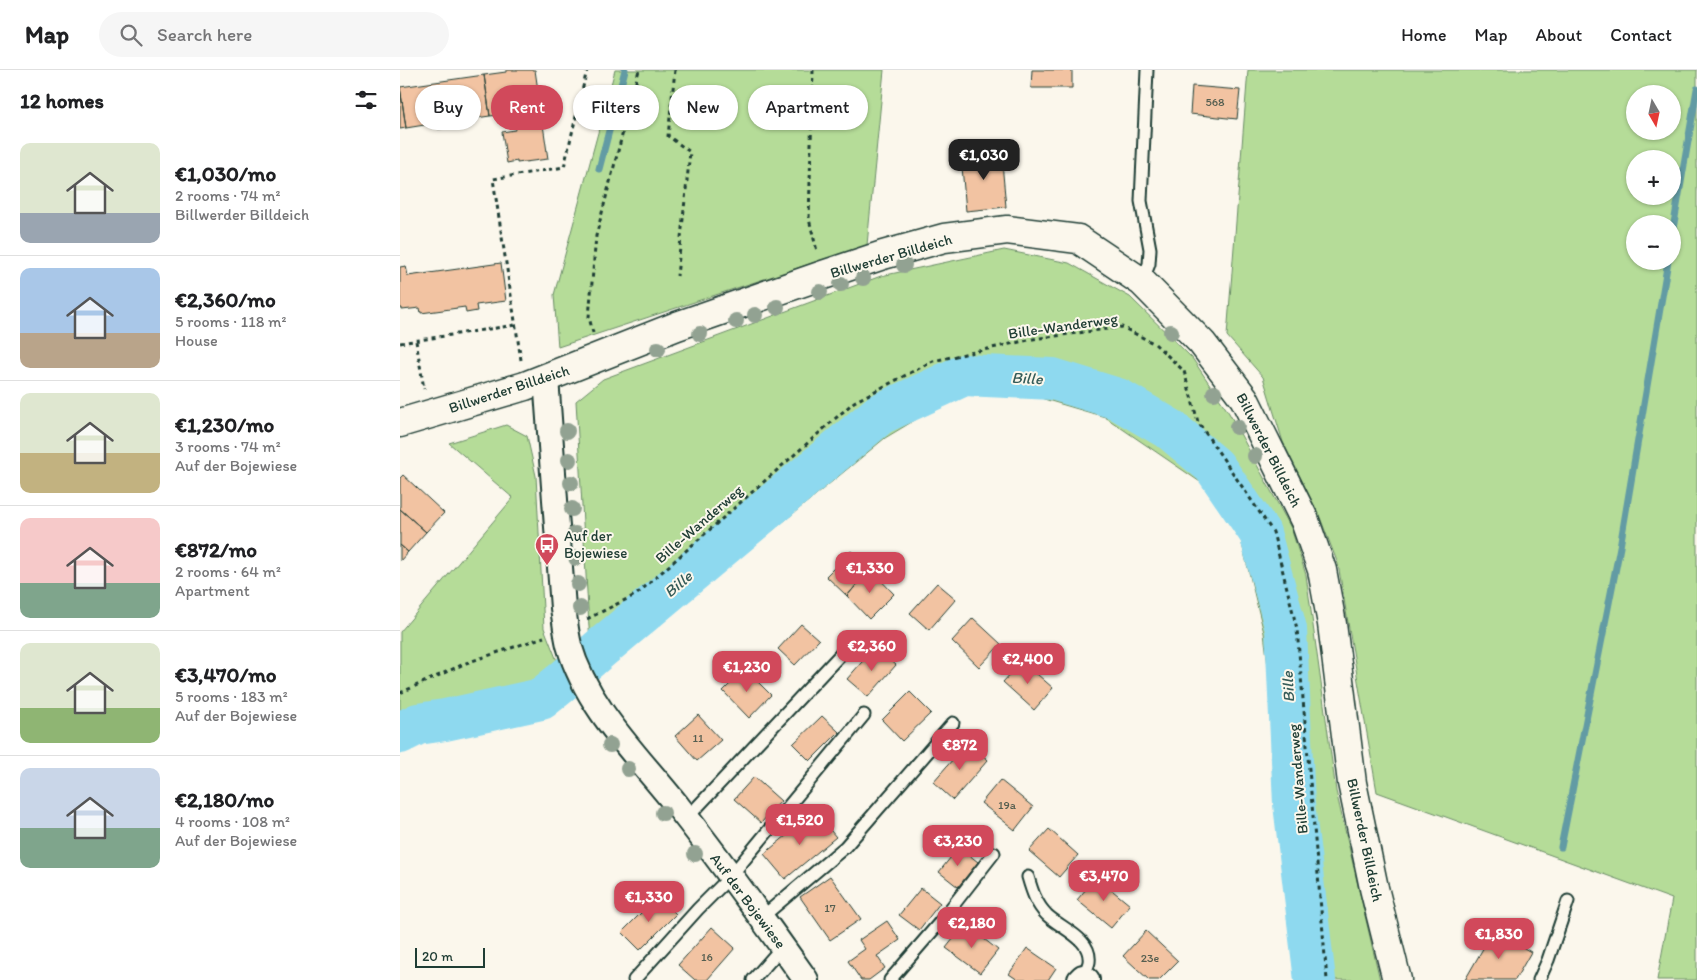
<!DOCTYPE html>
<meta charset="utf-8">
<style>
:root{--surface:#fff;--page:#f6f6f6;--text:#202124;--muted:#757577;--line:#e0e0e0;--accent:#d1495b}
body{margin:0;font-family:Itim,sans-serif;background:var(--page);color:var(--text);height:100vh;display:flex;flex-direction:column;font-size:19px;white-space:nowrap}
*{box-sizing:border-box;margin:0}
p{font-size:16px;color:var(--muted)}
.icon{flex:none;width:28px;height:28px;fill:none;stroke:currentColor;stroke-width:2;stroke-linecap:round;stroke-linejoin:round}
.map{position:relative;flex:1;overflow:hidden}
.panel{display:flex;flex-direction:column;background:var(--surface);width:400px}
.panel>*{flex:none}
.hud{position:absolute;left:15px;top:15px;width:475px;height:45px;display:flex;gap:10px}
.needle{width:32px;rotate:171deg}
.fabs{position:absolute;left:1226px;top:15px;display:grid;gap:10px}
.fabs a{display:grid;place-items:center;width:55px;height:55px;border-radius:50%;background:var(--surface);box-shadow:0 1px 4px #0004;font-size:25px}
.scale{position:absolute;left:15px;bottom:12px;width:70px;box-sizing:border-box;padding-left:5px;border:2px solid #1f3d34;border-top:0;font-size:14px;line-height:18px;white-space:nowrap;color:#1f3d34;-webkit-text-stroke:4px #fbf7ec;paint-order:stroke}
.price{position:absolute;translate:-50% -42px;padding:0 11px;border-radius:10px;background:var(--accent);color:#fff;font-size:16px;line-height:32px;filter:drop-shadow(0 1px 2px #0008)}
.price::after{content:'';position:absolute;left:50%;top:30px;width:15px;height:11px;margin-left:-8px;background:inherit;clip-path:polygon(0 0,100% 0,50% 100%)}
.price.current{background:#222;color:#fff}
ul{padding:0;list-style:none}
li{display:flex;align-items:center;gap:15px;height:125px;padding:0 20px}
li+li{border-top:1px solid var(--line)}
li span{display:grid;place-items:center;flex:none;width:140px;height:100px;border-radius:10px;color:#555}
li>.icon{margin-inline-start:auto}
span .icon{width:60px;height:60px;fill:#fffc;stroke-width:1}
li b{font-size:21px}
h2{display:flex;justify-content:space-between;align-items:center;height:60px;padding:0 20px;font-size:21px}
.chip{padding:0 18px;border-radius:22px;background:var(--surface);box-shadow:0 1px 4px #0004;font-size:18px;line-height:45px}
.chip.current{background:var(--accent);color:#fff}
header{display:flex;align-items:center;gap:30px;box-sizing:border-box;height:70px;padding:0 25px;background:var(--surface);border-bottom:1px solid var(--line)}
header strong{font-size:24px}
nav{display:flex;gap:28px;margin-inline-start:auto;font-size:18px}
.search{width:350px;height:45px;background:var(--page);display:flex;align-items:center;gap:12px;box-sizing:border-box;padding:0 18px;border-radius:28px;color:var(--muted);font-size:19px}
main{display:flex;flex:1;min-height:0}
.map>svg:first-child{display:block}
.green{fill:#b5dc98;stroke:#6a8c66;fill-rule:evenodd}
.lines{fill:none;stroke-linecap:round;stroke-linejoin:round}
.stream{stroke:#629ba4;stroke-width:7}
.river{stroke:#8ed9ef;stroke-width:42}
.building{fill:#f2c3a2;stroke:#1f3d34}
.service-casing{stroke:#1f3d34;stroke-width:15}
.minor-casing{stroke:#1f3d34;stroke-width:28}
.tertiary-casing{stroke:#1f3d34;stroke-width:31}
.path{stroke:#1f3d34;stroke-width:3;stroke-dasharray:4 4;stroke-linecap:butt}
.service{stroke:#fbf7ec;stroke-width:11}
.minor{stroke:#fbf7ec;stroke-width:24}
.tertiary{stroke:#fbf7ec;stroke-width:28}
.tree{fill:#92a292}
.labels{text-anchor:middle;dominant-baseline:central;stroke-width:4;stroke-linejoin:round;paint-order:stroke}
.number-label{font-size:12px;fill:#545e50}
.street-label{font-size:15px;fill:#1f3d34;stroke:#fbf7ec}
.poi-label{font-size:15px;fill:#1f3d34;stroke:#fbf7ec;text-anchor:start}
.water-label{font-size:16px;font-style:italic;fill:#355c59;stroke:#fbf7ec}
</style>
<header>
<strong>Map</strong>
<div class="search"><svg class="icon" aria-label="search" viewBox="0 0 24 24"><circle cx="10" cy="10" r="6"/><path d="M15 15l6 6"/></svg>Search here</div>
<nav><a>Home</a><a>Map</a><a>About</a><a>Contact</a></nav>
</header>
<main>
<section class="panel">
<h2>12 homes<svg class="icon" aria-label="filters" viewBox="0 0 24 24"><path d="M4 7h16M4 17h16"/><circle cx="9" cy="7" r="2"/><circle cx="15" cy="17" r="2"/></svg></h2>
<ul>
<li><span style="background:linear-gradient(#dfe7d0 70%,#9aa5b1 0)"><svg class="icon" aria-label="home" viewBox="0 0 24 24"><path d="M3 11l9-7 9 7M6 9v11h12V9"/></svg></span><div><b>€1,030/mo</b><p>2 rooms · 74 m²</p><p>Billwerder Billdeich</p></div></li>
<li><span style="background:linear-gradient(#a9c7e8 65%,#b9a48a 0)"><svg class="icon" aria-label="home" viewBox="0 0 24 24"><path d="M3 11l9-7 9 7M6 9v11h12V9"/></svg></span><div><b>€2,360/mo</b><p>5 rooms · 118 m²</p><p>House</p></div></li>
<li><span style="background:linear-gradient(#dfe7d0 60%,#c2b280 0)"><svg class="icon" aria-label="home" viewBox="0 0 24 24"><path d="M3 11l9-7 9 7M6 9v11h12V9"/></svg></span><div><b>€1,230/mo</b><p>3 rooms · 74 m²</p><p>Auf der Bojewiese</p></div></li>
<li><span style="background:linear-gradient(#f6c9c9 65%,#7fa58c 0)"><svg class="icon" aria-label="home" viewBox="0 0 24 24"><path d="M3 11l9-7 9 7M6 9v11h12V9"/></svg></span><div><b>€872/mo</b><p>2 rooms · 64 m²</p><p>Apartment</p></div></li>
<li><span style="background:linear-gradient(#dfe7d0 65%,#8fb573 0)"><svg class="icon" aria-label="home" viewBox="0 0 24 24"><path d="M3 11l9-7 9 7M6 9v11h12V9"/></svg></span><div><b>€3,470/mo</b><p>5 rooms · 183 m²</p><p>Auf der Bojewiese</p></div></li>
<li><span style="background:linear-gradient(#c9d6e8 60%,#7fa58c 0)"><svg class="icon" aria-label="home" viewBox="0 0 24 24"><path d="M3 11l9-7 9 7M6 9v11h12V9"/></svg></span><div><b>€2,180/mo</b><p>4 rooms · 108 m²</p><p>Auf der Bojewiese</p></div></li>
</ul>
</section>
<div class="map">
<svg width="1297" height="910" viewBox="0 0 1297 910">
<rect width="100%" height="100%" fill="#fbf7ec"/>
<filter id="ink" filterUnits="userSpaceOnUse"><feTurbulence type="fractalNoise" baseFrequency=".02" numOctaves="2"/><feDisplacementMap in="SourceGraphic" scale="10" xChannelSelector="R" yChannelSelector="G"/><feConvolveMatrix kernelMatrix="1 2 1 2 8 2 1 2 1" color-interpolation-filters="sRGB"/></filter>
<g filter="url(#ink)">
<path class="green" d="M215,0H484L467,175L158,277L154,225Z
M848,0H1297V910H1257L1272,829L977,722L938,494L919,445L883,372L863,307L827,266ZM1235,24H1272V61H1235ZM1235,89H1272V126H1235ZM1235,154H1272V191H1235Z
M604,180L669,193L730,227L792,288L829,343L891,458L906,505L936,721L980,910H905L864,563L840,466L806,416L705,347L637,327L560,323L485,368L202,601L190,574L176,331L203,309L481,206Z
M106,355L127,366L136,406L144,558L171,626L132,644L0,673V562L113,428L49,373Z"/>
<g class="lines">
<path class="stream" d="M199,99L225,0
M1272,165L1297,19
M1161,777L1220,477L1268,191"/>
<path class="river" d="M0,663L18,654L45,650L141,629L161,613L200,579L480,344L564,305L653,309L718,329L771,360L814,396L860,463L886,559L894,734L915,910"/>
</g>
<path class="building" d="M106,0H135L148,89L117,93V91L107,93L102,62L115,60L113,43L90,46L84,5L106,2Z
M632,0H672V18H631Z
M84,5L90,46L48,52L49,58L38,59L37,53L6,58L0,17Z
M792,16L840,20L837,49L790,44Z
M0,17L6,58L0,59Z
M601,82L606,137L566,141L561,86Z
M101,193L106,231L76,235L77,241L66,243L65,237L21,243L20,238L2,240V238H0V197L6,196L8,206Z
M3,405L44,443L26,462L0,439V408Z
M0,439L26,462L8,482L0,475Z
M0,475L8,482L0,491Z
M451,481L470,499L447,526L426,506Z
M470,499L494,524L469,549L447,526Z
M537,513L556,529L529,560L510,543Z
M573,548L601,574L579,597L552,571Z
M401,554L419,570L395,595L378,579Z
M475,577L496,595L468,627L447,609Z
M622,591L653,618L634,640L603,612Z
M345,599L371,625L349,648L323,621Z
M510,622L531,643L502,671L482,650Z
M298,645L321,670L297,691L275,666Z
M422,646L439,662L410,691L393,674Z
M568,672L588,690L553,730L533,712Z
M354,707L381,731L361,753L334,729Z
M600,710L633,737L615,760L581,733Z
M415,742L436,767L385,809L364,784Z
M649,759L678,785L659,807L629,781Z
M559,777L578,792L558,817L539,802Z
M430,806L461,849L430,870L400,827Z
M696,807L730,835L711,858L677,830Z
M521,818L540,833L519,860L499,845Z
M258,826L276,844L240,880L222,862Z
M487,851L500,870L477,886L485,898L469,910H461L448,891L465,879L459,870Z
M565,854L598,880L580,903L546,878Z
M312,857L335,878L307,910H295L278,895Z
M746,861L778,891L759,910H749L723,886Z
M1093,861L1131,882L1115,910H1065Z
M627,878L656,898L648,910H618L609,904Z"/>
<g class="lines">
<g class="service-casing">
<path id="service" d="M742,212L749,194L750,179L741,131L747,0
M287,748L455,569
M628,807C632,821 636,834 647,845C662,859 692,869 689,892C688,897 685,902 683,907
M361,848L445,777L553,653
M234,910L298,839L330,807L464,645
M353,910L382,877
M490,910L541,851L594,783
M1139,910L1148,890L1168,831"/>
</g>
<g class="minor-casing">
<path id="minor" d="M146,308L163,538C165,550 166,563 169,575C187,639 240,688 279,738C323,794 365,852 406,910
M680,910L683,907L687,910"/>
</g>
<g class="tertiary-casing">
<path id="tertiary" d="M0,353L125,316L277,256L423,205L483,185L544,168L607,160L678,169L742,212L802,273L844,328L905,451L922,500L932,554L952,713L974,818L997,910"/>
</g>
<path class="path" d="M275,0L268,66L290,82L277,206
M413,0L409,149L417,181
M193,263L189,247L196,166L239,0
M16,271L24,319
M0,273L115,255
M121,290L93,109L164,97L187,0
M187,549L237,524L454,332L533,291L633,269L722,257L755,274L784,301L798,352L873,462L897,559L927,910
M0,623L66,593L144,567"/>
<use href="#service" class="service"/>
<use href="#minor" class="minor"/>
<use href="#tertiary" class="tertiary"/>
</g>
<g class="tree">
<circle cx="504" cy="195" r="8"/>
<circle cx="463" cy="208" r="8"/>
<circle cx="441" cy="214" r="8"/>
<circle cx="420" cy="222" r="8"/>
<circle cx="377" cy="237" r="8"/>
<circle cx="355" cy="245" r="8"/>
<circle cx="336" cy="251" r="8"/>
<circle cx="771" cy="262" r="8"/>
<circle cx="300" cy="264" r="8"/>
<circle cx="258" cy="279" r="8"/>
<circle cx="814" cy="323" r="8"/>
<circle cx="837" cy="357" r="8"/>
<circle cx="167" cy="361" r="8"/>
<circle cx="855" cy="386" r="8"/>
<circle cx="169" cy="390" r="8"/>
<circle cx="171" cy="413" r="8"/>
<circle cx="172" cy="439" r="8"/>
<circle cx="175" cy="464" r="8"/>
<circle cx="176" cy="488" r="8"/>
<circle cx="178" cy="514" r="8"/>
<circle cx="180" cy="538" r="8"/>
<circle cx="210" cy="675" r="8"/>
<circle cx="228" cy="699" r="8"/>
<circle cx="263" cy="743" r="8"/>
<circle cx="295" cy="784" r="8"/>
</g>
</g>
<defs>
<g id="bus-pin" transform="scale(1.25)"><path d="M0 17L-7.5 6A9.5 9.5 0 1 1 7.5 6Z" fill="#d1495b" stroke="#fbf7ec"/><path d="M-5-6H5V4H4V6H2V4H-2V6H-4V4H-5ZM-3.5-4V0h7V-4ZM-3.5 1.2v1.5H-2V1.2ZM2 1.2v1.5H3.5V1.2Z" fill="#fff"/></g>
</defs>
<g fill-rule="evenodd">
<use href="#bus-pin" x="147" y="475"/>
</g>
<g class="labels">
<g class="number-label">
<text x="815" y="32">568</text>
<text x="298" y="668">11</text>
<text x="607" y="735">19a</text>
<text x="430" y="838">17</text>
<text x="307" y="887">16</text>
<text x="750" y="888">23e</text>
</g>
<g class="street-label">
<text transform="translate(491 186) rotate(-16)">Billwerder Billdeich</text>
<text transform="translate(663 256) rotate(-8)">Bille-Wanderweg</text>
<text transform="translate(109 319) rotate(-18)">Billwerder Billdeich</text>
<text transform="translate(869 380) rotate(63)">Billwerder Billdeich</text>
<text transform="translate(299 454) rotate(-41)">Bille-Wanderweg</text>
<text transform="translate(898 709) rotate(-95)">Bille-Wanderweg</text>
<text transform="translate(965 770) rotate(78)">Billwerder Billdeich</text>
<text transform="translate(348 831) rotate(53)">Auf der Bojewiese</text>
</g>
<g class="poi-label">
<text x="164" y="466">Auf der<tspan x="164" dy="17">Bojewiese</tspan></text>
</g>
<g class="water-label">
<text transform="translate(627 308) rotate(3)">Bille</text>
<text transform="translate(278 514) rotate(-40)">Bille</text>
<text transform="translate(888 617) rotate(-93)">Bille</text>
</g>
</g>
</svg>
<div class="fabs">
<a><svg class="needle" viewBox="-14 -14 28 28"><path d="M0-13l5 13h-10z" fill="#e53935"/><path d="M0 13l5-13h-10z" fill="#757577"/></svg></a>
<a>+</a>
<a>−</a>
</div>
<div class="scale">20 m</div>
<b class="price current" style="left:584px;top:111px">€1,030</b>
<b class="price" style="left:470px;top:524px">€1,330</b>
<b class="price" style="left:472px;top:602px">€2,360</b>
<b class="price" style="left:628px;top:615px">€2,400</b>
<b class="price" style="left:347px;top:623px">€1,230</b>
<b class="price" style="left:560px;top:701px">€872</b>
<b class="price" style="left:400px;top:776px">€1,520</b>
<b class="price" style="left:558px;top:797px">€3,230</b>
<b class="price" style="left:704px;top:832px">€3,470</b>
<b class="price" style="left:249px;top:853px">€1,330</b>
<b class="price" style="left:572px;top:879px">€2,180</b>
<b class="price" style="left:1099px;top:890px">€1,830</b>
<div class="hud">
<a class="chip">Buy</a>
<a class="chip current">Rent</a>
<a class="chip">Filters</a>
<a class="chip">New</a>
<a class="chip">Apartment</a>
</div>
</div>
</main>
